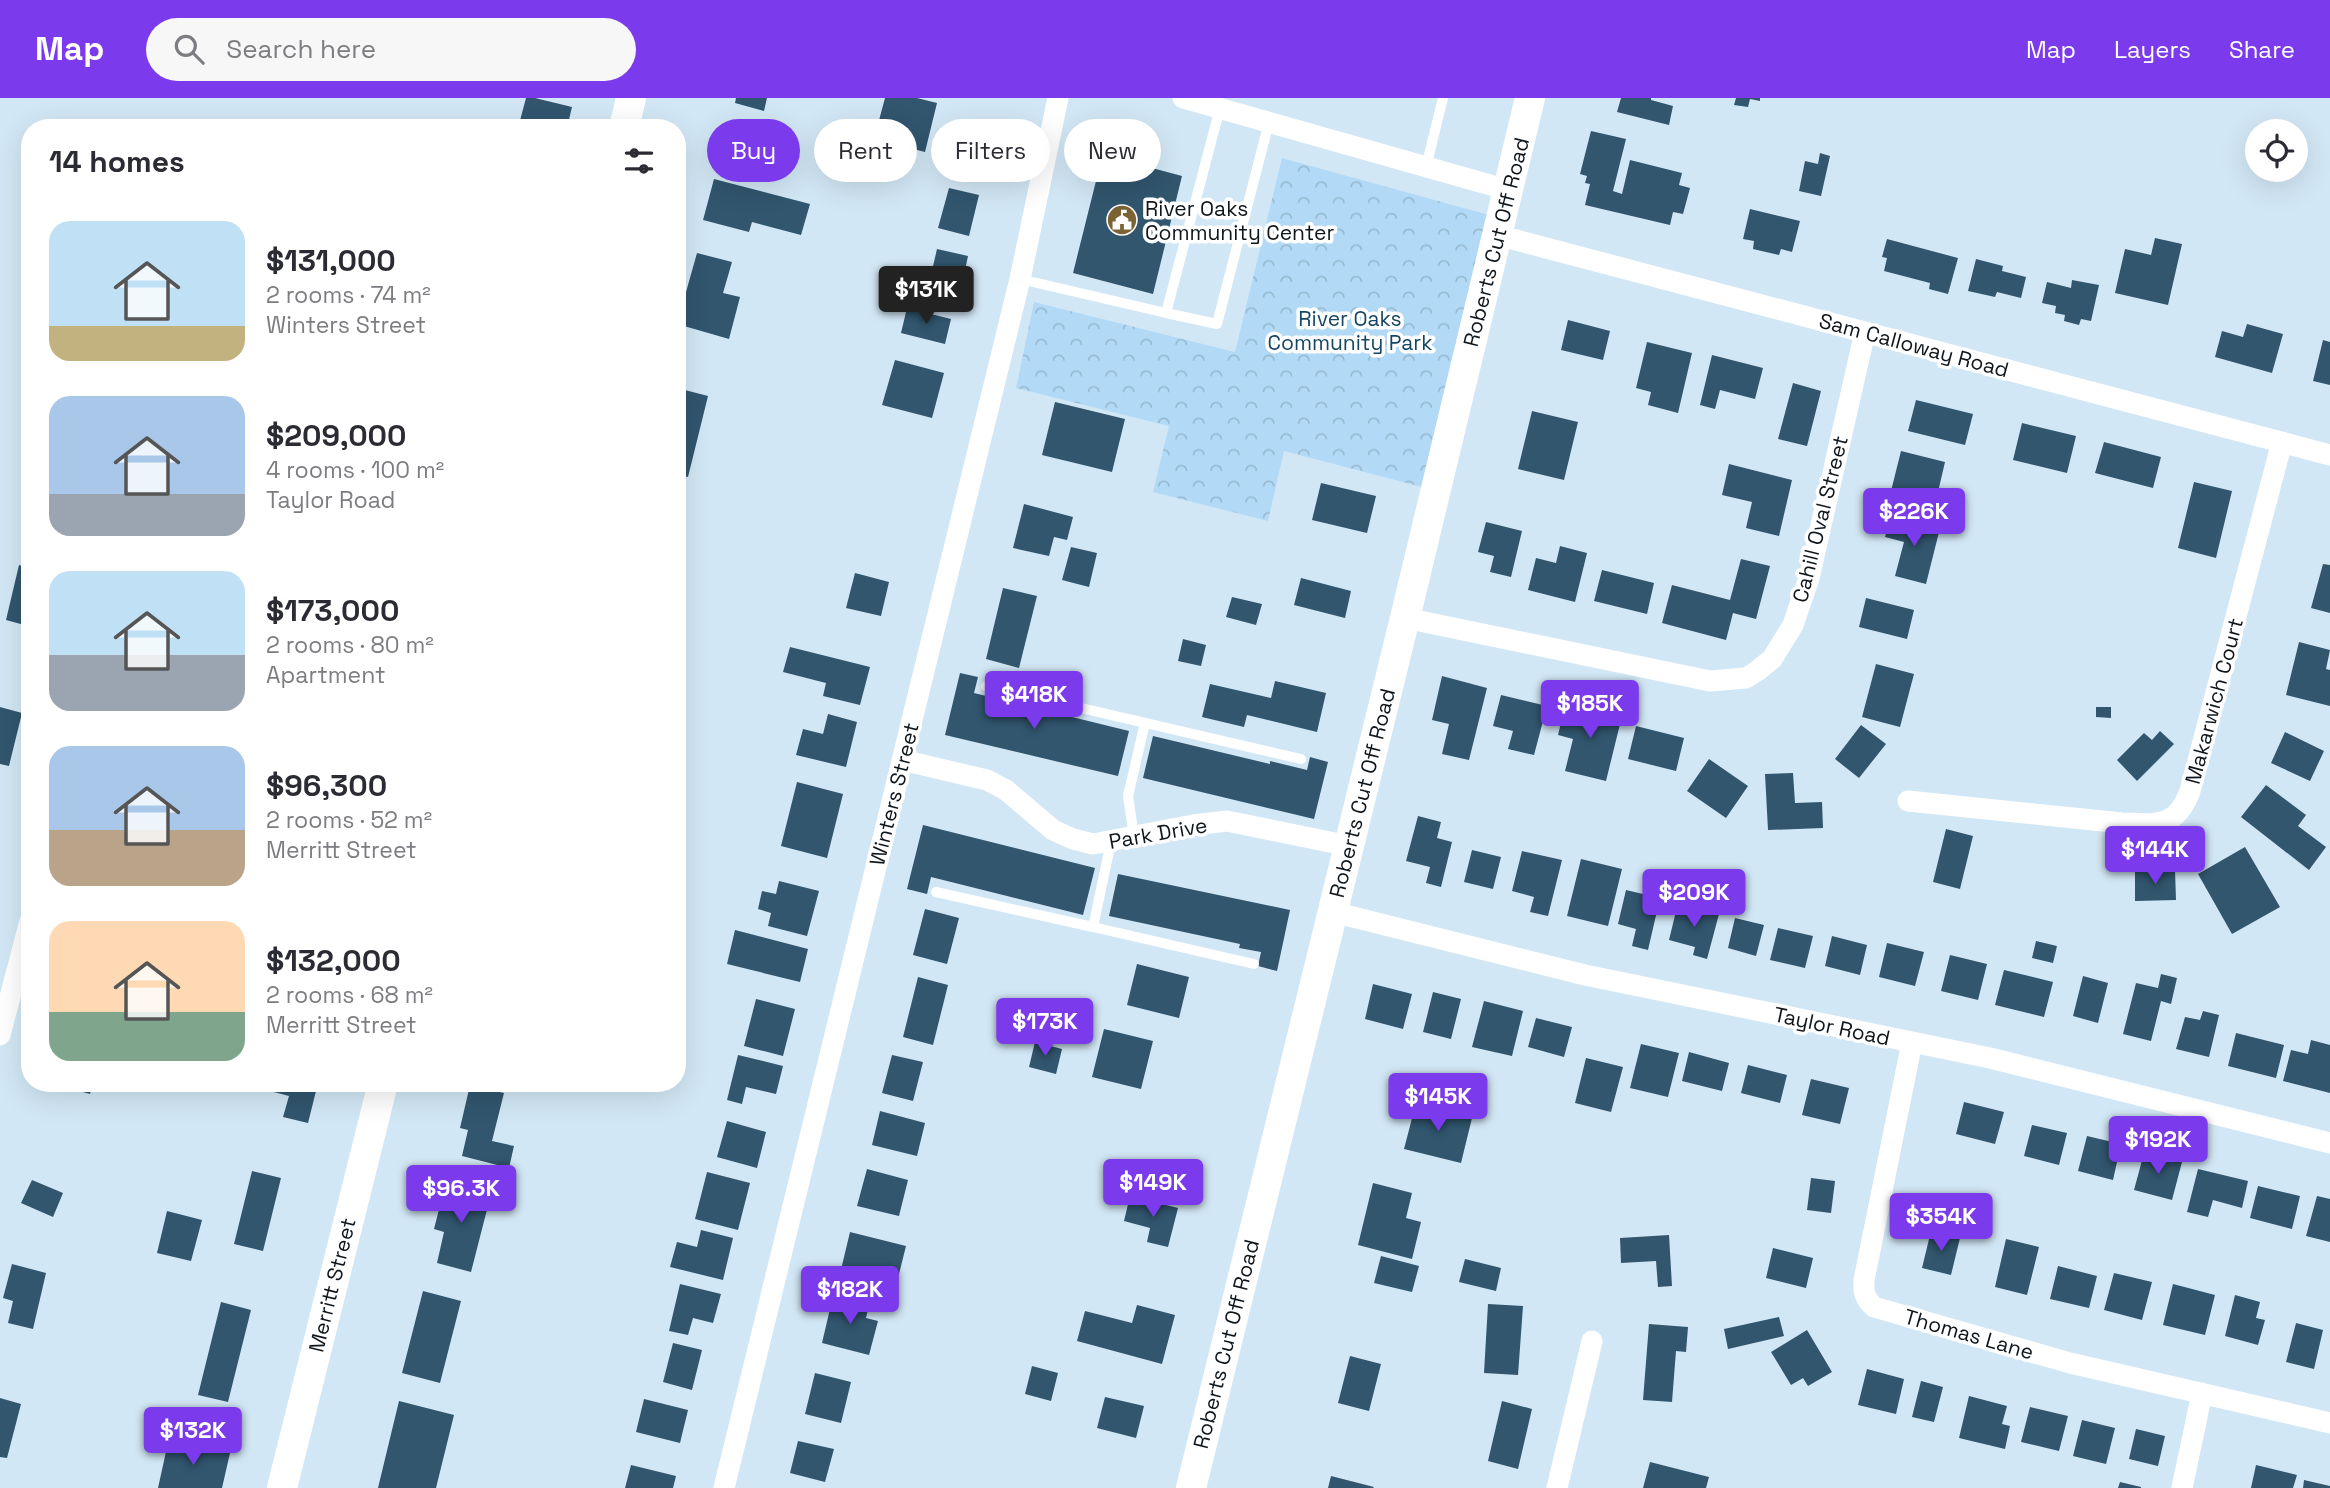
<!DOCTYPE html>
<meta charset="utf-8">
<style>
:root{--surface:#fff;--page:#f7f7f7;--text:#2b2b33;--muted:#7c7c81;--accent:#7c3aed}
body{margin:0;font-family:"Space Grotesk",sans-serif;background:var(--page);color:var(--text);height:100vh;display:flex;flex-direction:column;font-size:26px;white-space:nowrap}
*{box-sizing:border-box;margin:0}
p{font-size:23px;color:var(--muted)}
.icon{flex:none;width:38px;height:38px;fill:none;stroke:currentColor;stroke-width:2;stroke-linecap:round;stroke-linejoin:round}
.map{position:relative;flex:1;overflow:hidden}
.panel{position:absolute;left:21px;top:21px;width:665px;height:973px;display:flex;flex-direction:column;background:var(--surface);border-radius:28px;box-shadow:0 7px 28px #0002}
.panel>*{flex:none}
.guide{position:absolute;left:707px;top:21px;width:665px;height:63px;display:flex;gap:14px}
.controls{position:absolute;left:2245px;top:21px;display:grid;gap:14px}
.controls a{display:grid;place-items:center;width:63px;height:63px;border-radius:50%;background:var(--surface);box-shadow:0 7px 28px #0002;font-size:35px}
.price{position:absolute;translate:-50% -60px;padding:0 16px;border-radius:7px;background:var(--accent);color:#fff;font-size:23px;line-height:46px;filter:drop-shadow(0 2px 4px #0008)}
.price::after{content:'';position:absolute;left:50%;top:42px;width:21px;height:16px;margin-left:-10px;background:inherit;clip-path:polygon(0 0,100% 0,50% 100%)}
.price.current{background:#222;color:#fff}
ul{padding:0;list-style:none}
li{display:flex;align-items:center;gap:21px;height:175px;padding:0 28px}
li span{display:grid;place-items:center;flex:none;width:196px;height:140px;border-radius:21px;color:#555}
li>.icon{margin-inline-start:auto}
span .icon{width:84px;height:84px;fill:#fffc;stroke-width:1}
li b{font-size:30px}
h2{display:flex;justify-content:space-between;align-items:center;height:84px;padding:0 28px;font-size:30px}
.chip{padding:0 24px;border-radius:32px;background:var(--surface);box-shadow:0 7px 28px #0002;font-size:24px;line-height:63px}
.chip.current{background:var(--accent);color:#fff}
header{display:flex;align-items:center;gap:42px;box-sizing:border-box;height:98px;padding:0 35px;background:var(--accent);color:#fff}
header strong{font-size:33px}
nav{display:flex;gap:38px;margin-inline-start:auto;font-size:24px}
.search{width:490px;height:63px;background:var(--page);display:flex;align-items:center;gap:18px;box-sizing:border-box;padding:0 24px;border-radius:38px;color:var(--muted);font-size:26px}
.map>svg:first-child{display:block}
.park{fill:url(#park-crowns)}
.building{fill:#31566e}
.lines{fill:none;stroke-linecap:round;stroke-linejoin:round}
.lane{stroke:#fff;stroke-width:10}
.street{stroke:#fff;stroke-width:21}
.secondary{stroke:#fff;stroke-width:30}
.labels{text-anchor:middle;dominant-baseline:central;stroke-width:7;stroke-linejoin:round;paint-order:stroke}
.poi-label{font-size:21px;fill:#0f161b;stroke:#fff;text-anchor:start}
.street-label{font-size:21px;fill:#0f161b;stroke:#fff}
.park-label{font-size:21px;fill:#154663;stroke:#fff}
</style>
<header>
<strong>Map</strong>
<div class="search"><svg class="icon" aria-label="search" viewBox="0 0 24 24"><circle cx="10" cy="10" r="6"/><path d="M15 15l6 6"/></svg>Search here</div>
<nav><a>Map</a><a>Layers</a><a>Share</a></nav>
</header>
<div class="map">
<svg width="2330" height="1390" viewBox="0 0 2330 1390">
<defs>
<pattern id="park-crowns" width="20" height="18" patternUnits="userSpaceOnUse" patternTransform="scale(1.75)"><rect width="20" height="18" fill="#b2daf6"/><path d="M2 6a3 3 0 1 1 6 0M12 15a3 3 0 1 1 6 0" fill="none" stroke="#98bad2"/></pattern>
</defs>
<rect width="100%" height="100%" fill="#d2e7f5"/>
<path class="park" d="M1282,60L1489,117L1422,389L1284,353L1268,423L1153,394L1169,328L1016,290L1034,204L1235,254Z"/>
<path class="building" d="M526,0H535L572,9L567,30H518Z
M736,0H767L764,13L735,5Z
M885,0H917L937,5L925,54L874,41Z
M1621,0H1651V2L1673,8L1669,27L1617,14Z
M1736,0H1760V3L1750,1L1748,9L1734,7Z
M979,26L1008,31L1005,52L976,48Z
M1591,33L1626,41L1613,93L1622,96L1630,62L1682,75L1679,87L1690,90L1683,116L1673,114L1670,127L1585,107L1590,86L1585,85L1587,78L1580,76Z
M1140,41L1158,46L1152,70L1182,78L1153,196L1073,175L1102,59L1133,67Z
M1820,55L1830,58L1821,98L1799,93L1805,63L1818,66Z
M714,81L810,106L801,137L752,124L749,134L703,122Z
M949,90L979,97L969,138L938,130Z
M1750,111L1800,123L1792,154L1781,151L1779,157L1753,151L1754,143L1743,141Z
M2155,140L2182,146L2168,207L2115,195L2125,151L2151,157Z
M1887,141L1958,160L1948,196L1929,191L1930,185L1884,173L1887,160L1882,159Z
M937,151L968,158L959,201L927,194Z
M697,155L732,164L723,195L740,199L729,241L677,226Z
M1976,161L2003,168L2002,173L2026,179L2021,200L1997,194L1995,199L1968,193Z
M2072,182L2099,187L2091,223L2081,221L2079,227L2064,223L2065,217L2055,215L2056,208L2042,205L2047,184L2071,190Z
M907,210L951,221L945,246L901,235Z
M1568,222L1610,233L1603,262L1561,252Z
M2247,226L2283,236L2272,275L2215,259L2222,233L2243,239Z
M2323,242L2330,244V287L2313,283Z
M1647,244L1692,255L1678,315L1648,307L1651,294L1636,290Z
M1712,257L1763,270L1755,301L1720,292L1715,311L1700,307Z
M895,262L944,275L932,320L882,307Z
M1793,285L1821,293L1807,348L1778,341Z
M681,291L708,298L688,379L677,377V305Z
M1916,302L1973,316L1965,347L1908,333Z
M1055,304L1125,321L1112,374L1042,357Z
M1532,313L1578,324L1564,382L1518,371Z
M2022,325L2076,338L2067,375L2013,362Z
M2104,344L2161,359L2153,390L2095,375Z
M1901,353L1945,364L1938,394L1924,390L1919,409L1889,401Z
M1729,366L1792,382L1779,438L1746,430L1752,404L1722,397Z
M2194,384L2232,393L2216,460L2178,450Z
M1321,385L1376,398L1367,435L1312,422Z
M1024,406L1073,419L1067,442L1054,439L1049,458L1013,450Z
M1891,418L1940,430L1926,486L1895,478L1904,444L1885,439Z
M1486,424L1522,433L1511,479L1490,474L1494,458L1478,454Z
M1560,448L1587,455L1575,504L1528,492L1536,460L1556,465Z
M1071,449L1097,455L1089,489L1062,482Z
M1741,461L1770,468L1756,521L1733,515L1726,542L1662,525L1672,487L1730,502Z
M2323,466L2330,467V515L2311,510Z
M19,467L30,470L28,528L6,522Z
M1602,472L1654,485L1647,516L1594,503Z
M855,475L889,484L881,518L846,510Z
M1301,480L1351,493L1345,520L1294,507Z
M1003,490L1037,498L1019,570L986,561Z
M1232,499L1262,506L1256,527L1226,519Z
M1866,500L1914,512L1907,541L1859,529Z
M1183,541L1206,547L1201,568L1178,563Z
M2299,544L2330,552L2326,571L2330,572V608L2286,597Z
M790,549L870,569L860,607L823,598L826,585L783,574Z
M1876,566L1914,576L1900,629L1862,619Z
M960,575L978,579L974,595L1129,633L1118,678L945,637Z
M1442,578L1487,590L1469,662L1442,656L1449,626L1432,622Z
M1275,583L1326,595L1317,634L1247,617L1244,629L1202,619L1210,586L1271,600Z
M1501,597L1547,608L1534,657L1508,651L1513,633L1493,628Z
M1566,604L1622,618L1606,683L1565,673L1573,641L1558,637Z
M0,609L22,615L9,668L0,666Z
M2096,609H2111V620L2096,619Z
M828,616L857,624L846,669L796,657L803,631L823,636Z
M1861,627L1886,646L1859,680L1835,661Z
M1636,628L1684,640L1676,673L1628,661Z
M2160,633L2174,646L2137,683L2117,662L2144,635L2152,642Z
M2285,634L2324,653L2310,683L2271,665Z
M1153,638L1270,666V663L1307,672L1310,659L1328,664L1314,721L1143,680Z
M1709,661L1748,688L1726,720L1687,693Z
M1793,675L1795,705L1822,704L1823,730L1768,732L1765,676Z
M797,684L843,696L827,760L781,748Z
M2266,687L2306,717L2298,728L2326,749L2309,772L2241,719Z
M1418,718L1441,724L1437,740L1452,744L1441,789L1426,785L1430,769L1406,763Z
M923,727L1095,770L1083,817L931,779L927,796L907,791Z
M1946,731L1973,738L1960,791L1933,784Z
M2245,749L2280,809L2232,836L2198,776Z
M1472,752L1501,759L1493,791L1464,784Z
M1522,753L1562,762L1548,818L1530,814L1534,799L1512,793Z
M1581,761L1622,771L1608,828L1567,818Z
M2175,772L2176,802L2135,803V773Z
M1118,776L1290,812L1277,873L1258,868L1261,854L1239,850L1240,846L1109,818Z
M779,783L819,793L807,838L768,828L771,815L758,811L762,793L776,796Z
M1626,792L1660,800L1648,852L1632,848L1636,831L1618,826Z
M1678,805L1719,816L1707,861L1693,857L1695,849L1669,842Z
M925,811L959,820L947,866L913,857Z
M1735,820L1764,827L1756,858L1728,850Z
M1778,830L1813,838L1805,870L1770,862Z
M735,832L808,851L800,884L727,866Z
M1832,838L1867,847L1860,877L1825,868Z
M2036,843L2057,848L2053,865L2032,860Z
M1887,845L1924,854L1915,888L1879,879Z
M1950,857L1987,866L1978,902L1941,893Z
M1137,866L1189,879L1179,920L1127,907Z
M2004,872L2053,884L2044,919L1995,907Z
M2161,876L2177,880L2171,906L2161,903L2151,943L2123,936L2136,885L2158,890Z
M2083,878L2108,885L2098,925L2073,918Z
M918,879L948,887L933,947L903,939Z
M1373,886L1412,896L1403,931L1365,921Z
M1433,894L1461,901L1451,941L1423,934Z
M756,901L795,911L783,958L744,948Z
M1484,903L1523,913L1512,958L1472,949Z
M2203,913L2219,917L2209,959L2176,951L2185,919L2200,922Z
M1536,920L1572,929L1564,959L1528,949Z
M1104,931L1153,943L1141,991L1092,979Z
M2236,935L2284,947L2276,980L2228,968Z
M2311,942L2330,947V995L2283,983L2291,952L2308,956Z
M1035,944L1062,951L1056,976L1029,969Z
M1641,946L1679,955L1668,999L1630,990Z
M1689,954L1729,965L1722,993L1682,983Z
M738,957L783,968L776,996L746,989L742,1006L727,1002Z
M892,957L923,964L913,1003L882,995Z
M1586,960L1623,969L1611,1014L1575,1005Z
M1748,967L1787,977L1780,1005L1741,995Z
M1811,981L1849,990L1840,1026L1802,1017Z
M74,985H93L90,996L72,991Z
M272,985H318L308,1025L283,1019L289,998L270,993Z
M470,987L504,995L492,1043L514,1048L509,1070L462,1058L468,1032L460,1030Z
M1964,1004L2004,1014L1995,1046L1956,1036Z
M1416,1005L1472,1020L1461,1065L1404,1051Z
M880,1013L925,1025L917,1058L872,1047Z
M727,1023L766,1034L757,1070L717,1059Z
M2032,1027L2067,1035L2059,1067L2024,1058Z
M2087,1038L2121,1046L2113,1082L2078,1073Z
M2144,1055L2182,1064L2172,1102L2134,1092Z
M867,1071L908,1082L899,1118L857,1108Z
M2198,1071L2248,1083L2242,1110L2213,1102L2208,1119L2187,1114Z
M252,1073L281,1080L263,1153L234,1146Z
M707,1074L750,1085L738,1132L695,1121Z
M1811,1080L1835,1083L1831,1115L1807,1112Z
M32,1082L63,1095L53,1119L21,1105Z
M446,1084L491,1096L471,1174L437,1165L444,1134L434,1131Z
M1373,1085L1412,1095L1406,1120L1421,1124L1412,1161L1358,1147Z
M2258,1088L2300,1098L2292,1131L2250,1120Z
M1130,1098L1178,1110L1168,1149L1147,1144L1150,1130L1124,1123Z
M2317,1098L2330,1101V1144L2306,1138Z
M167,1113L202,1122L191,1163L157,1155Z
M701,1132L733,1140L723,1182L670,1169L677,1144L697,1149Z
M1931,1133L1960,1140L1951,1177L1922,1170Z
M850,1134L906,1148L898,1180L872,1173L868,1187L839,1180Z
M1669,1137L1672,1188L1658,1189L1656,1163L1621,1165L1620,1140Z
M2006,1141L2039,1149L2027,1197L1995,1189Z
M1773,1150L1813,1160L1806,1190L1766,1180Z
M1381,1158L1419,1168L1412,1194L1374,1185Z
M1465,1161L1501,1170L1496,1193L1459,1184Z
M12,1166L46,1175L33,1231L8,1225L13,1203L3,1200Z
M2058,1168L2097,1178L2089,1210L2050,1201Z
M2114,1175L2152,1184L2142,1222L2104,1212Z
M680,1186L721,1196L713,1225L693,1220L688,1237L669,1233Z
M2173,1186L2215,1197L2205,1237L2163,1227Z
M423,1193L461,1203L440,1285L402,1275Z
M2235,1197L2260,1204L2256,1220L2265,1222L2258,1247L2225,1238Z
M833,1198L869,1207L866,1220L878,1223L869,1257L822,1245Z
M221,1204L251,1212L228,1304L198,1297Z
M1488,1206L1523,1208L1518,1277L1484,1275Z
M1137,1207L1175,1217L1162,1266L1077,1243L1085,1213L1132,1225Z
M1779,1219L1784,1238L1728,1251L1724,1231Z
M2296,1225L2323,1232L2314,1271L2286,1264Z
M1649,1226L1688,1229L1686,1254L1676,1253L1672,1304L1643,1302Z
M1807,1232L1832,1274L1808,1288L1803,1280L1791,1287L1771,1254Z
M673,1245L702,1252L692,1292L663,1284Z
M1350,1258L1381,1266L1369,1313L1338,1305Z
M1032,1268L1058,1275L1051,1303L1025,1296Z
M1867,1271L1904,1281L1896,1316L1858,1307Z
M815,1275L851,1284L841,1325L805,1316Z
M1921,1283L1943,1289L1934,1324L1912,1319Z
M1969,1298L2007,1308L2002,1326L2010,1328L2005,1351L1959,1340Z
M1105,1299L1144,1308L1136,1340L1097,1330Z
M0,1300L21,1306L7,1360L0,1359Z
M644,1301L688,1312L680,1345L636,1334Z
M399,1303L454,1317L436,1390H378Z
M1502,1303L1532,1311L1518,1371L1488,1363Z
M2030,1309L2068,1318L2059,1353L2021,1344Z
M2082,1322L2115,1330L2106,1366L2073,1358Z
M2136,1331L2165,1338L2158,1368L2129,1361Z
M169,1340L230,1355L222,1390H158Z
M798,1343L834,1351L825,1384L790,1375Z
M1650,1364L1709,1379L1706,1390H1643Z
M631,1367L676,1378L673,1390H625Z
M2256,1367L2297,1377L2293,1390H2251Z
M1331,1378L1374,1389L1373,1390H1328Z
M2304,1382L2330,1388V1390H2303Z
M2120,1384L2141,1389V1390H2118Z"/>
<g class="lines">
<path class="lane" d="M1220,10L1166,215L1217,226L1269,24
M1426,69L1443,0
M1020,181L1166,215
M986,588L1301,661
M1134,739L1128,698L1145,625
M1111,744L1093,829L1254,866
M936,794L1093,829"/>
<path class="street" d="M1183,0L1508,92
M1497,137L2330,357
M1405,520L1710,583L1746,580L1757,573L1772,561L1793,527L1809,480L1865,234
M902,662L987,682L1006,692L1053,732L1073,741L1093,746L1193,727L1227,723L1349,748
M1908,703L2122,725C2156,726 2176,731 2190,693L2282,344
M1333,814L1585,877L1990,960L2330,1045
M0,937L30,823
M1912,944L1864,1182C1863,1194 1865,1201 1874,1209L2070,1265L2330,1325
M724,1390L1020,181L1058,0
M1557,1390L1592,1243
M2182,1390L2202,1295"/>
<path class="secondary" d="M624,30L631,0
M282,1390L383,985
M1191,1390L1405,520L1530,0"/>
</g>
<defs>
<g id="civic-disc" transform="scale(1.575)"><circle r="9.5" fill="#7b6334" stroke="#fff"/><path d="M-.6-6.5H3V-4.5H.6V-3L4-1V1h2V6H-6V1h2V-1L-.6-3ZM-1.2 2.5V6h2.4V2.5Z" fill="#fff"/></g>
</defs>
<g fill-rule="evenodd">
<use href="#civic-disc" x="1122" y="122"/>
</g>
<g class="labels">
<g class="poi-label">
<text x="1145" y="110">River Oaks<tspan x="1145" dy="24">Community Center</tspan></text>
</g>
<g class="street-label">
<text transform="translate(1496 144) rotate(-76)">Roberts Cut Off Road</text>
<text transform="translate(1914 247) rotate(15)">Sam Calloway Road</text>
<text transform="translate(1820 421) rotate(-76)">Cahill Oval Street</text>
<text transform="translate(2214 603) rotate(-75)">Makarwich Court</text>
<text transform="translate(1362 695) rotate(-76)">Roberts Cut Off Road</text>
<text transform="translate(894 696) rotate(-76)">Winters Street</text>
<text transform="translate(1158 735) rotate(-10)">Park Drive</text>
<text transform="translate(1832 928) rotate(12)">Taylor Road</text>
<text transform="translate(332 1187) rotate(-76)">Merritt Street</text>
<text transform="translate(1969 1236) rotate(16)">Thomas Lane</text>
<text transform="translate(1226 1246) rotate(-76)">Roberts Cut Off Road</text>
</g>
<g class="park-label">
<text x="1350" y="220">River Oaks<tspan x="1350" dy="24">Community Park</tspan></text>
</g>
</g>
</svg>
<div class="controls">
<a><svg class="icon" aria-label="locate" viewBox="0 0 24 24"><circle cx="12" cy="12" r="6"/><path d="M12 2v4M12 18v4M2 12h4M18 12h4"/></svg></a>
</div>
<b class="price current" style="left:926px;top:228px">$131K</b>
<b class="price" style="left:1914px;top:450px">$226K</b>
<b class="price" style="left:1034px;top:633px">$418K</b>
<b class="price" style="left:1590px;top:642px">$185K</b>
<b class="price" style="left:2155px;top:788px">$144K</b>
<b class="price" style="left:1694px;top:831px">$209K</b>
<b class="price" style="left:1045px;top:960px">$173K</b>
<b class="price" style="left:1438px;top:1035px">$145K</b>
<b class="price" style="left:2158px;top:1078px">$192K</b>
<b class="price" style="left:1153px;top:1121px">$149K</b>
<b class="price" style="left:461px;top:1127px">$96.3K</b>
<b class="price" style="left:1941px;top:1155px">$354K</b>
<b class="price" style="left:850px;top:1228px">$182K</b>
<b class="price" style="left:193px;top:1369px">$132K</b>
<div class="guide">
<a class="chip current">Buy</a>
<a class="chip">Rent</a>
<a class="chip">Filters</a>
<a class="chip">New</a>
</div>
<section class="panel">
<h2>14 homes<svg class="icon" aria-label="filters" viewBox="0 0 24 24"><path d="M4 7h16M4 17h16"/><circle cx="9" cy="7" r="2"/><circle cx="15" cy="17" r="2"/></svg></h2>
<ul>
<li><span style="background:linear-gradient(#bfe0f5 75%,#c2b280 0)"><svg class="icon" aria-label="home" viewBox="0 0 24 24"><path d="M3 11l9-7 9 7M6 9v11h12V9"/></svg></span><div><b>$131,000</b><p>2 rooms · 74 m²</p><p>Winters Street</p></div></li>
<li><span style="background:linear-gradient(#a9c7e8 70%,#9aa5b1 0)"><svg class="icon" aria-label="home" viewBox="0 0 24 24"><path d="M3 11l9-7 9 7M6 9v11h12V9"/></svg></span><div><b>$209,000</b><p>4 rooms · 100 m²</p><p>Taylor Road</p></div></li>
<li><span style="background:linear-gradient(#bfe0f5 60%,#9aa5b1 0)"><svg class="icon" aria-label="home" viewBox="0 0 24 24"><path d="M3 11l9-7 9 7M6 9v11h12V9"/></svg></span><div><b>$173,000</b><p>2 rooms · 80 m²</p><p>Apartment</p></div></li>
<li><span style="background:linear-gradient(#a9c7e8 60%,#b9a48a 0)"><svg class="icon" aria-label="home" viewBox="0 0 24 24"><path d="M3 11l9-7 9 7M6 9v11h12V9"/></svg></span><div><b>$96,300</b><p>2 rooms · 52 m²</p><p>Merritt Street</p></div></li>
<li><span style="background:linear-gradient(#ffd9b3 65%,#7fa58c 0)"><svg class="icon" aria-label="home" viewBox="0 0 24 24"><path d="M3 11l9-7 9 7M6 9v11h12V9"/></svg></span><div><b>$132,000</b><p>2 rooms · 68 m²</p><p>Merritt Street</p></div></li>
</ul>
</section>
</div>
